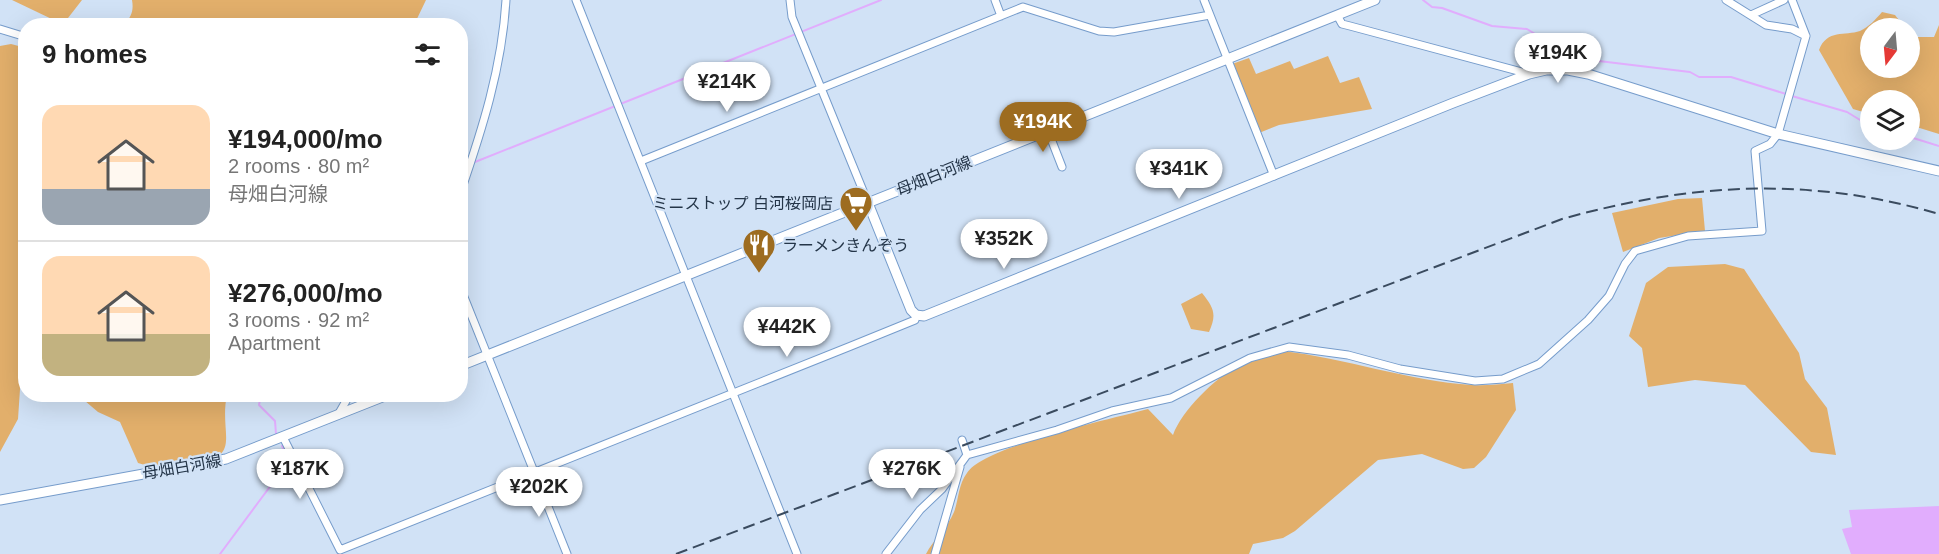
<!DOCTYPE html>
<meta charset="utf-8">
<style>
:root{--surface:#fff;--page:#f6f6f6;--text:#222;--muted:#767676;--line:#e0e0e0;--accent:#9d6c20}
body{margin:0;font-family:Arial,"Noto Sans JP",sans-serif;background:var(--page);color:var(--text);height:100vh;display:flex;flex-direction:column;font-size:22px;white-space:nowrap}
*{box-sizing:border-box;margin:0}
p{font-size:20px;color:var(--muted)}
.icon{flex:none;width:33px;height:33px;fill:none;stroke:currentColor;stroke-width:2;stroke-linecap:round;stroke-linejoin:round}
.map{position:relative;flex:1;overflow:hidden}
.panel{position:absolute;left:18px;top:18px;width:450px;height:384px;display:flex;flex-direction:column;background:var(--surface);border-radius:24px;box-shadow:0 6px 24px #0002}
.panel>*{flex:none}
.needle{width:39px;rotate:196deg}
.buttons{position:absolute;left:1860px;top:18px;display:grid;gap:12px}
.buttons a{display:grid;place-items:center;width:60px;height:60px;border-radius:50%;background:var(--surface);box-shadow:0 6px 24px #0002;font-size:30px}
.price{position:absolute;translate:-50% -51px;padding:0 14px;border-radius:21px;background:#fff;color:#222;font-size:20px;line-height:39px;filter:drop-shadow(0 2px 3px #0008)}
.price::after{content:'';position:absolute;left:50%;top:36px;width:18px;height:14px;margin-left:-9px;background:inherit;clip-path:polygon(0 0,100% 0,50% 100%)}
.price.selected{background:var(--accent);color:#fff}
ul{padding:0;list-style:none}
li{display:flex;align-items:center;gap:18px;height:150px;padding:0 24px}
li+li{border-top:2px solid var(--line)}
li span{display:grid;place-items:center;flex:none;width:168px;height:120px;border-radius:18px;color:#555}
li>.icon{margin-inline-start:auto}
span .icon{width:72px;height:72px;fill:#fffc;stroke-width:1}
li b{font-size:26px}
h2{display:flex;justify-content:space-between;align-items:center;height:72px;padding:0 24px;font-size:26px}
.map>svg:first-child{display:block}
.green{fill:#e2af6b}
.water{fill:#e1adfd}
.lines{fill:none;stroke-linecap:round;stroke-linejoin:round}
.stream{stroke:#e1adfd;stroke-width:2}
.street-casing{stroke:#769ccb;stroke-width:9}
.secondary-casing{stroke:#769ccb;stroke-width:11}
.street{stroke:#fff;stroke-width:7}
.secondary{stroke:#fff;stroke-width:9}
.rail{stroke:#3a4b5f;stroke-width:2;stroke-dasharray:12 6;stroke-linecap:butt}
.labels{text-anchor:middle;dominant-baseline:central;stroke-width:4.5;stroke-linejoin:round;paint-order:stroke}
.street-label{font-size:16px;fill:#243548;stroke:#d1e2f6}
.poi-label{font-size:16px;fill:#243548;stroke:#d1e2f6;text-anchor:end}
</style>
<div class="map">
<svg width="1939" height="554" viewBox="0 0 1939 554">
<rect width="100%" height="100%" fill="#d1e2f6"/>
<path class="green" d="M12,0H82L68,18L58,22Z
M132,0H426L414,25H124C131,17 134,11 132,0Z
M1882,12L1895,15L1905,28H1870V68H1910V34L1912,37H1934L1939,25V134L1910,125V100H1870V114L1853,109L1819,50C1827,29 1845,36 1860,31C1869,27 1876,19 1882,12Z
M11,44L26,48V360L21,374L18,419L0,452V46Z
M1328,56L1340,83L1359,77L1372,109L1279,125L1259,133L1232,64L1249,58L1256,74L1290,61L1294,69Z
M1702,198L1705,231L1659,238L1623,252L1612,213L1678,199Z
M1725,264L1744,269L1799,353L1805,379L1827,408L1836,455L1811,452L1745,385L1695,380L1648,387L1642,348L1629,336L1646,283L1668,267Z
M1202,293C1214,308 1217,314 1209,332L1191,329L1181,304Z
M1282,351C1346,358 1408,381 1472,385C1485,386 1500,384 1513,383L1516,410L1486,457L1474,468L1463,469L1422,454L1378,460L1295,531L1283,538L1253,544L1249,554H926C933,540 948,527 954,512C959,499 958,485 967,473C984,446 1112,419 1148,409L1173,435C1181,412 1215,377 1238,367C1252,360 1268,356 1282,351Z
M78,395H227C218,436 247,460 184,464C168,466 153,468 138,463L120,422L98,412Z"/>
<path class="water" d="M1939,506V554H1851L1842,529L1852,527L1849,510Z"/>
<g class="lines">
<path class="stream" d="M1423,0L1432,7L1442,8L1492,26L1527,29L1574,58L1690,72L1699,77H1731L1786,94
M1792,96L1847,112L1870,126
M1910,137L1939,146
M475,162L881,0
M460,168L465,166
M261,394L259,405L275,421L276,434
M220,554L286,465L288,457L282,446"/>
<g class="street-casing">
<path id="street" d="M576,0L797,554
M790,0L792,17L868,203
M995,0L1001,16
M1204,0L1274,176
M1726,0L1766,25L1792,29L1806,36
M1337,15L1342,24L1350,26L1529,74
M1751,15L1784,0
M0,29L26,37
M1048,131L1062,167
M641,161L1023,7L1099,31L1114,32L1210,15
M460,194C482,130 502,68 506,0
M464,297L567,554
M338,415L350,394
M284,439L340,550L851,346L915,320L916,315
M962,440L967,455
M886,554L920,510L942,489L967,455L1057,430L1112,411L1171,398L1250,358L1289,347L1348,355L1400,369L1475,381L1503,379L1539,364L1588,320L1609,296L1625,264L1635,251L1688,236L1762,231L1755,151L1770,144L1778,134L1806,36L1792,0
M935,554L960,467"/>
</g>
<g class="secondary-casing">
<path id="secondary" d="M868,203L911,310L916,315L924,316L1453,103L1529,74L1546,70H1568L1588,74L1778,134L1939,171
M460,366L1375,0
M0,500L226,459L390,394"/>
</g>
<use href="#street" class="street"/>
<use href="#secondary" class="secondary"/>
<path class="rail" d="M676,554L1562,219C1691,183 1809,176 1939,214"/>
</g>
<defs>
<g id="supermarket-pin" transform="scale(1.725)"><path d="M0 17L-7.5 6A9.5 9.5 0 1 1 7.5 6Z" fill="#9d6c20" stroke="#d1e2f6"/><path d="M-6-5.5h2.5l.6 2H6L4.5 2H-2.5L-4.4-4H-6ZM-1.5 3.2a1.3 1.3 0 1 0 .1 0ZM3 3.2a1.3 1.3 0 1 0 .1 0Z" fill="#fff"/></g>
<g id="restaurant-pin" transform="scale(1.725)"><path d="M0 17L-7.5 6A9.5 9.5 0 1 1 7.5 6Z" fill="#9d6c20" stroke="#d1e2f6"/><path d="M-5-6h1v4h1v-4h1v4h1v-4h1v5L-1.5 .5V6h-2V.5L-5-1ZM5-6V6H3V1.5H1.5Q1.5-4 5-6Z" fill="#fff"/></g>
</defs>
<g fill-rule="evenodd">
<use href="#supermarket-pin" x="856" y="203"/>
<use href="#restaurant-pin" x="759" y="245"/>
</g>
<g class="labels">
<g class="street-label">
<text transform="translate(934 176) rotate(-22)">母畑白河線</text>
<text transform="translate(182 467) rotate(-10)">母畑白河線</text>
</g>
<g class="poi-label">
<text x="833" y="203">ミニストップ 白河桜岡店</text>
<text x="782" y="245" text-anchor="start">ラーメンきんぞう</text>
</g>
</g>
</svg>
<div class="buttons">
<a><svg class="needle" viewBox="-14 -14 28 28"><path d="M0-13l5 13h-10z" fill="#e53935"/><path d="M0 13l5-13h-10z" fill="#767676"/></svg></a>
<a><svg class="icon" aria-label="layers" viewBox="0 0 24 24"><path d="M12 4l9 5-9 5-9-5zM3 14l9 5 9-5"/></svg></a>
</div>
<b class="price" style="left:1558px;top:84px">¥194K</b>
<b class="price" style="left:727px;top:113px">¥214K</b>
<b class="price selected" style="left:1043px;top:153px">¥194K</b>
<b class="price" style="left:1179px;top:200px">¥341K</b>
<b class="price" style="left:1004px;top:270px">¥352K</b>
<b class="price" style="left:787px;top:358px">¥442K</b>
<b class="price" style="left:300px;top:500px">¥187K</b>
<b class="price" style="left:912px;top:500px">¥276K</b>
<b class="price" style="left:539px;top:518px">¥202K</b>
<section class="panel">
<h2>9 homes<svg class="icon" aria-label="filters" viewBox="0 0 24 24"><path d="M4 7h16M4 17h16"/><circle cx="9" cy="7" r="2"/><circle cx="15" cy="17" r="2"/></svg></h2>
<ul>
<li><span style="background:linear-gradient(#ffd9b3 70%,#9aa5b1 0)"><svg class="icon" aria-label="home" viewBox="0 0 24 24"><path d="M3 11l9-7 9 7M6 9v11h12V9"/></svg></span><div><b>¥194,000/mo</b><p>2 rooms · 80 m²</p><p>母畑白河線</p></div></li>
<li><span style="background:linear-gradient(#ffd9b3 65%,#c2b280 0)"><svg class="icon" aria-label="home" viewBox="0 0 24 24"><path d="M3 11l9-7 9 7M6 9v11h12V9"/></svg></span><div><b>¥276,000/mo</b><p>3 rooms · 92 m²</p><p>Apartment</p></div></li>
</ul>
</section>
</div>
